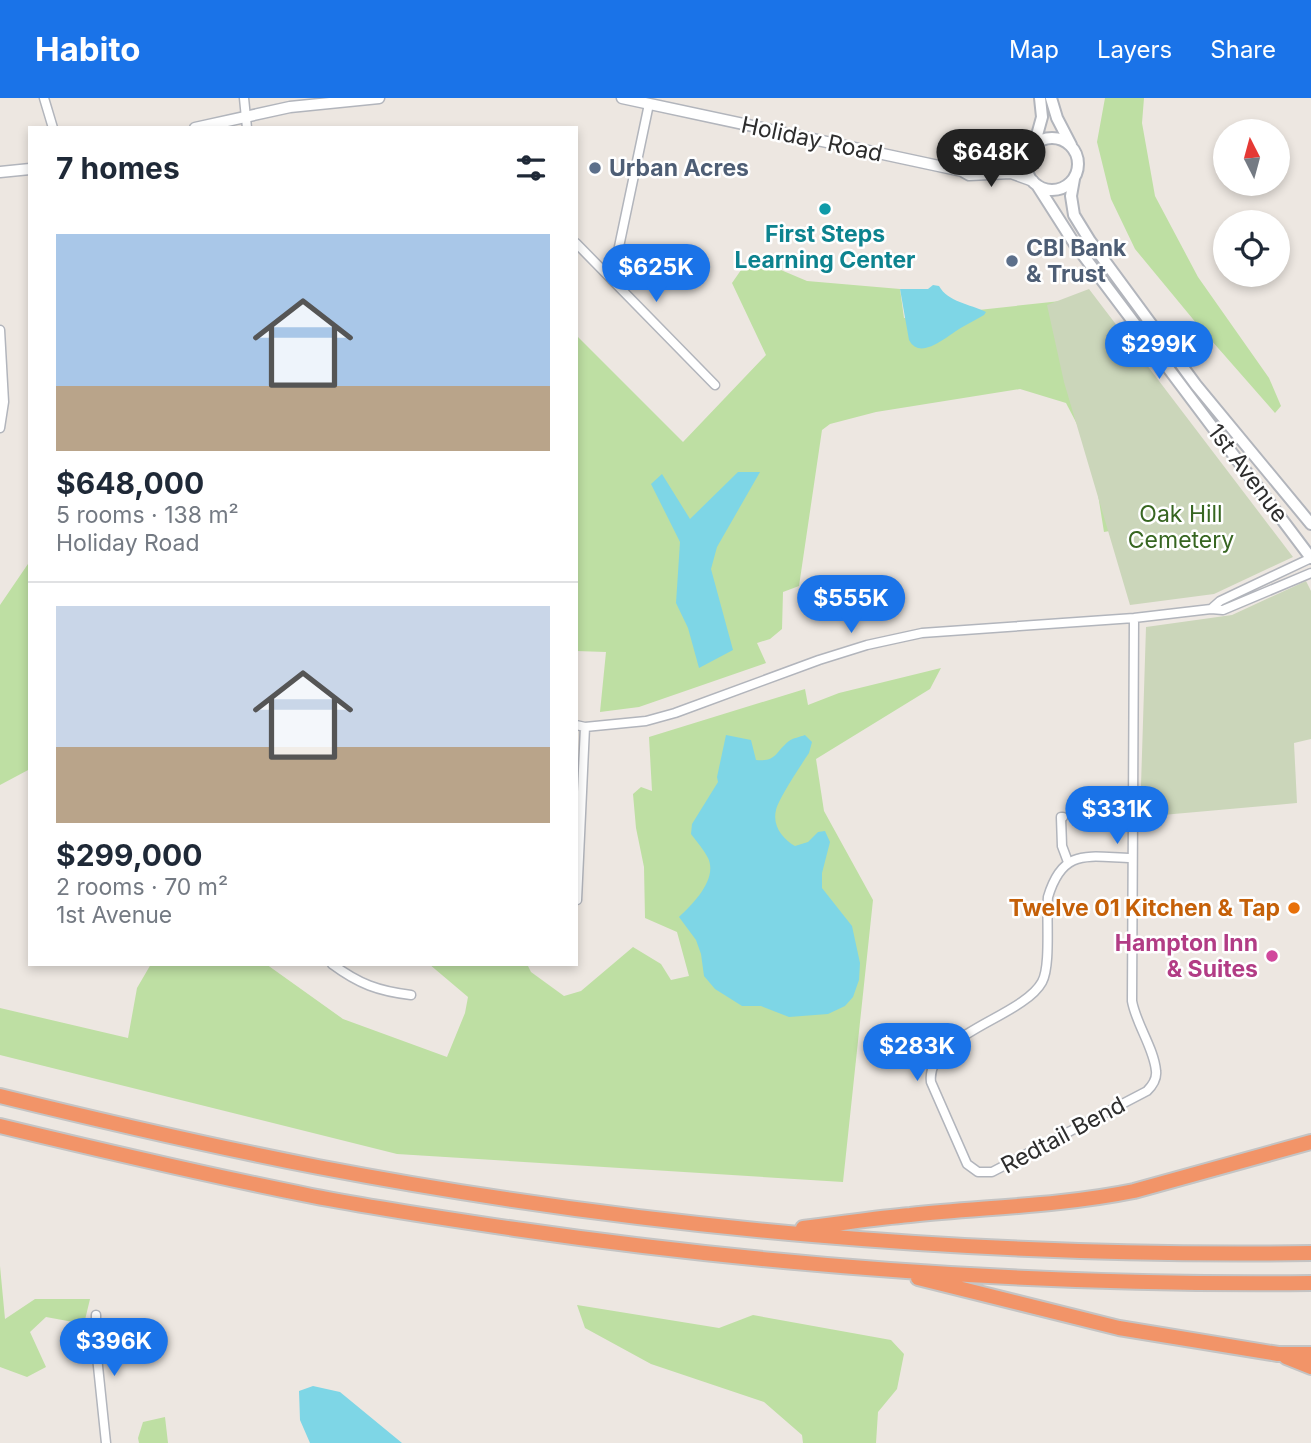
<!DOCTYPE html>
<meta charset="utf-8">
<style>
:root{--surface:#fff;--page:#f6f6f7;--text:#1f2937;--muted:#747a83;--line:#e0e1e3;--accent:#1a73e8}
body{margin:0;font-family:Inter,sans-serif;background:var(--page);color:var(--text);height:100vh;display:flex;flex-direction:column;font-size:26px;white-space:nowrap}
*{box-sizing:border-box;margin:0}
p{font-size:23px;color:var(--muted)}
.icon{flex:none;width:38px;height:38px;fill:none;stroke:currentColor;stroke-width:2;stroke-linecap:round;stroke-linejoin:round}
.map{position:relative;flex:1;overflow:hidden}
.side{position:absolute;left:28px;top:28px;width:550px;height:840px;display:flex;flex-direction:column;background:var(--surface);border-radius:0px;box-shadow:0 4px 10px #0003}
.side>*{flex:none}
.needle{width:46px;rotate:354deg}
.fabs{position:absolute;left:1213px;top:21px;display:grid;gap:14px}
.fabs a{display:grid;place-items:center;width:77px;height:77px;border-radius:50%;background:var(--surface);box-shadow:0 4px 10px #0003;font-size:35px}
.price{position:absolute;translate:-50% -60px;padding:0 16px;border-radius:24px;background:var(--accent);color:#fff;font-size:23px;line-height:46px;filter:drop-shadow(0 2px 4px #0008)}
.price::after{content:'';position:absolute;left:50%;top:42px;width:21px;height:16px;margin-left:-10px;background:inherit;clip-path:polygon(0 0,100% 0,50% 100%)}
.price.active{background:#222;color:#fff}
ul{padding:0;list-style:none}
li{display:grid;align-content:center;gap:14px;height:371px;padding:0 28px}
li+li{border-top:2px solid var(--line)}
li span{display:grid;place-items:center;height:217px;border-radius:0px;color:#555}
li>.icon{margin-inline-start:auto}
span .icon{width:126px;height:126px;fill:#fffc;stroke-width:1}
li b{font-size:30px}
h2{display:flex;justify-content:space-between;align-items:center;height:84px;padding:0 28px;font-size:30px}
header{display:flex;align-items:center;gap:42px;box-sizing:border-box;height:98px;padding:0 35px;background:var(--accent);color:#fff}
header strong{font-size:33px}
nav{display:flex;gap:38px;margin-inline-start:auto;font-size:24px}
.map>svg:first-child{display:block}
.green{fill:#bedfa3}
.cemetery{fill:#cbd6ba}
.water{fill:#7ed6e6}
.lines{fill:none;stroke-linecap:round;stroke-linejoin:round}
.minor-casing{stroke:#b2b5bc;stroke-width:11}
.tertiary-casing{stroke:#b2b5bc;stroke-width:13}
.secondary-casing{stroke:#b2b5bc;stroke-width:14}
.motorway-casing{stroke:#c4c4c4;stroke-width:18}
.minor{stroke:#fff;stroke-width:8}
.tertiary{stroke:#fff;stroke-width:10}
.secondary{stroke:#fff;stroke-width:10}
.motorway{stroke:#f29468;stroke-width:14}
.service-dot{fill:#5c6f8a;stroke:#fff;stroke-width:2.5}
.culture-dot{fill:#0f9aa8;stroke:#fff;stroke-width:2.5}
.food-dot{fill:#e8710a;stroke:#fff;stroke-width:2.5}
.hotel-dot{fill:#d1479c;stroke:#fff;stroke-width:2.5}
.labels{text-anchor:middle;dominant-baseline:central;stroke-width:5;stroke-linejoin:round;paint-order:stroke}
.street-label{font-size:23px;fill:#2d2d2d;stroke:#fff}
.service-label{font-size:23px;font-weight:bold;fill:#4e5e75;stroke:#fff;text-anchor:start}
.culture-label{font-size:23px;font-weight:bold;fill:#0d838f;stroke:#fff}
.park-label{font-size:23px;fill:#376621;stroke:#fff}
.food-label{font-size:23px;font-weight:bold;fill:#c56008;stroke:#fff;text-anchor:end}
.hotel-label{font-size:23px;font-weight:bold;fill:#b23c85;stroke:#fff;text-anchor:end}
</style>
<header>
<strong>Habito</strong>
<nav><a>Map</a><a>Layers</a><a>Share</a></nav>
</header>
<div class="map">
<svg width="1311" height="1345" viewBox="0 0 1311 1345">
<rect width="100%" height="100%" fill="#ede7e1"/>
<path class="green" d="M1105,0H1144L1142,25L1155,98L1198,179L1269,280L1281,308L1275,315L1197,226L1135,151L1111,101L1097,44Z
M750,159L807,183L900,191L904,220L1070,202L1121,431L1104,434L1091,353L1066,305L1020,291L876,314L830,326L822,332L799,488L783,494L782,531L770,541L757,545L766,565L639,609L600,614L606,554L576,553V454L578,450L576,417V237L683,344L766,257L732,185Z
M30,463V671L0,687V507Z
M941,570L930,591L816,661L824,713L873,802L843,1084L397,1056L0,957V910L128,940L137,890L151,866H266L343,921L447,959L465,915L468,899L429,866H527L531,874L564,898L581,893L633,849L661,866L671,882L689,878L677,834L645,820L644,769L636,730L633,696L641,689L652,693L649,639L805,591L808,607L839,595Z
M0,1168L5,1221L35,1201H90L84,1226L46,1219L30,1234L46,1269L27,1279L0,1269Z
M577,1207L719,1230L753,1217L891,1242L904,1256L897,1291L878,1314L876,1345H803L802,1337L764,1304L651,1266L585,1230Z
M165,1319L168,1345H139L138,1340L143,1324Z"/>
<path class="cemetery" d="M1089,191L1293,459L1214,496L1130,507L1064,284L1047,207Z
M1306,483L1311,493V641L1294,645L1297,705L1140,719L1146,529L1232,517Z"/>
<path class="water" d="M933,187L939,188C948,204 970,206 986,214L984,217C976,222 967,226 959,231C946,239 920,263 909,242L900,191H928Z
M738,374H760L717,449L711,471L733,552L699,570L688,530L676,505L680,444L651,386L662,376L690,421Z
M726,637L751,642L756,662C777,664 775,654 789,643C793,640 800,639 805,637L812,644L809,655C801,667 779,700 776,712C772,728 783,741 795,748L808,744L818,734L825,733L830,744L822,775V790L852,828L860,865L859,882L853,899L845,908L828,916L789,919L761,908H742L715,891L704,878L701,856L696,842L679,819C693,806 718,781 708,760C704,752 697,744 691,736L692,726L718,684L717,679Z
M313,1288L340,1294L402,1345H310L300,1322L299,1293Z"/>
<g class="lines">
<g class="minor-casing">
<path id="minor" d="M44,0L53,30
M244,0L247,30
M576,145L715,287
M612,182L649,6
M0,232L4,304L0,330
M1211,511L1220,503L1311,460
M576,627L585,629L646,623L675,615L819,562L867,547L922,535L1134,520L1211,511L1223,512L1311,475
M1063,719H1061L1062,748L1068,764
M1132,760C1088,759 1063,749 1048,799C1046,820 1051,868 1042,884C1023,919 925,938 931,984L967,1066L978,1074H992L1147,993C1153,987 1157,981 1156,973C1154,950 1136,926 1132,903L1134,520
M577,802L585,629
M332,866C359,886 378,893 411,897
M96,1217V1249L106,1345"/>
</g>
<g class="tertiary-casing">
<path id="tertiary" d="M622,0L962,73L969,77L1011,75L1033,83
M195,30L290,9L379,0
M962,73L970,70L999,67L1029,54
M0,74L30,71"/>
</g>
<g class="secondary-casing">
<path id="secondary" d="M1051,0L1057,20L1071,47
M1026 66a26 26 0 1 1 52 0a26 26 0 1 1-52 0Z
M1034,48L1042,19L1040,0
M1074,81L1071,98L1074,117L1090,143L1196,287L1311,426
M1037,87L1074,145L1311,460"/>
</g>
<g class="motorway-casing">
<path id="motorway" d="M0,998C106,1024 211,1048 318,1069C642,1131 982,1160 1311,1155
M0,1028C104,1053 207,1077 312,1098C379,1111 447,1121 515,1131C778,1169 1045,1188 1311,1185
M803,1130C839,1126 874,1120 910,1117C985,1109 1060,1108 1134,1093L1311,1044
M918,1180L1119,1230L1278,1256H1311
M1286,1259L1311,1269"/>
</g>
<use href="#minor" class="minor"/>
<use href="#tertiary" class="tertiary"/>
<use href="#secondary" class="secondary"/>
<use href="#motorway" class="motorway"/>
</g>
<g class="service-dot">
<circle cx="595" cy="70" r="7"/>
<circle cx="1012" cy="163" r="7"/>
</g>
<circle class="culture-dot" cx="825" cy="111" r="7"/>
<circle class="food-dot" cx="1294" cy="810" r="7"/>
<circle class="hotel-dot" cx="1272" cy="858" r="7"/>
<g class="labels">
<g class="street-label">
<text transform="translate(812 41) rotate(12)">Holiday Road</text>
<text transform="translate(1248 375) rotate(53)">1st Avenue</text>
<text transform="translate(1063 1037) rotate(-28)">Redtail Bend</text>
</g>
<g class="service-label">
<text x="609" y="70">Urban Acres</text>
<text x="1026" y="150">CBI Bank<tspan x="1026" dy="26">&amp; Trust</tspan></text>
</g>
<g class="culture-label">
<text x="825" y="136">First Steps<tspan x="825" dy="26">Learning Center</tspan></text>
</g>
<g class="park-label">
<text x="1181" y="416">Oak Hill<tspan x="1181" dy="26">Cemetery</tspan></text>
</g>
<g class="food-label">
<text x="1280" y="810">Twelve 01 Kitchen &amp; Tap</text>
</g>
<g class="hotel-label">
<text x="1258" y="845">Hampton Inn<tspan x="1258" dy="26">&amp; Suites</tspan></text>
</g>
</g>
</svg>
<div class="fabs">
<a><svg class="needle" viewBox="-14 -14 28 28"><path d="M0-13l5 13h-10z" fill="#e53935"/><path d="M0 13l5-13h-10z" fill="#747a83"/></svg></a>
<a><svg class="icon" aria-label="locate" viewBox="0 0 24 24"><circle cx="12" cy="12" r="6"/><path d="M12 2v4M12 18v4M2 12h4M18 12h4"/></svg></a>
</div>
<b class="price active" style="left:991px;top:91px">$648K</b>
<b class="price" style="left:656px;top:206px">$625K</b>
<b class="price" style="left:1159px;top:283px">$299K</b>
<b class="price" style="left:851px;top:537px">$555K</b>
<b class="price" style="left:1117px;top:748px">$331K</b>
<b class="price" style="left:917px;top:985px">$283K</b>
<b class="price" style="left:114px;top:1280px">$396K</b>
<section class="side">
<h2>7 homes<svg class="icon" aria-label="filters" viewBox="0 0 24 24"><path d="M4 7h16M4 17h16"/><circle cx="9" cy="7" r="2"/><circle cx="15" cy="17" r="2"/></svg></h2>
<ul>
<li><span style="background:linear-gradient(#a9c7e8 70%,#b9a48a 0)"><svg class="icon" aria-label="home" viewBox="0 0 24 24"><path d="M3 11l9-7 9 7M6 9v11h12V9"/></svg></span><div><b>$648,000</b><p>5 rooms · 138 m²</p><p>Holiday Road</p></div></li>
<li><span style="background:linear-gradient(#c9d6e8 65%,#b9a48a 0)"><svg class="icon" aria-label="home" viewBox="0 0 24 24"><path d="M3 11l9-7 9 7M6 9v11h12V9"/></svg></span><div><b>$299,000</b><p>2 rooms · 70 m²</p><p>1st Avenue</p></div></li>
</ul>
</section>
</div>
